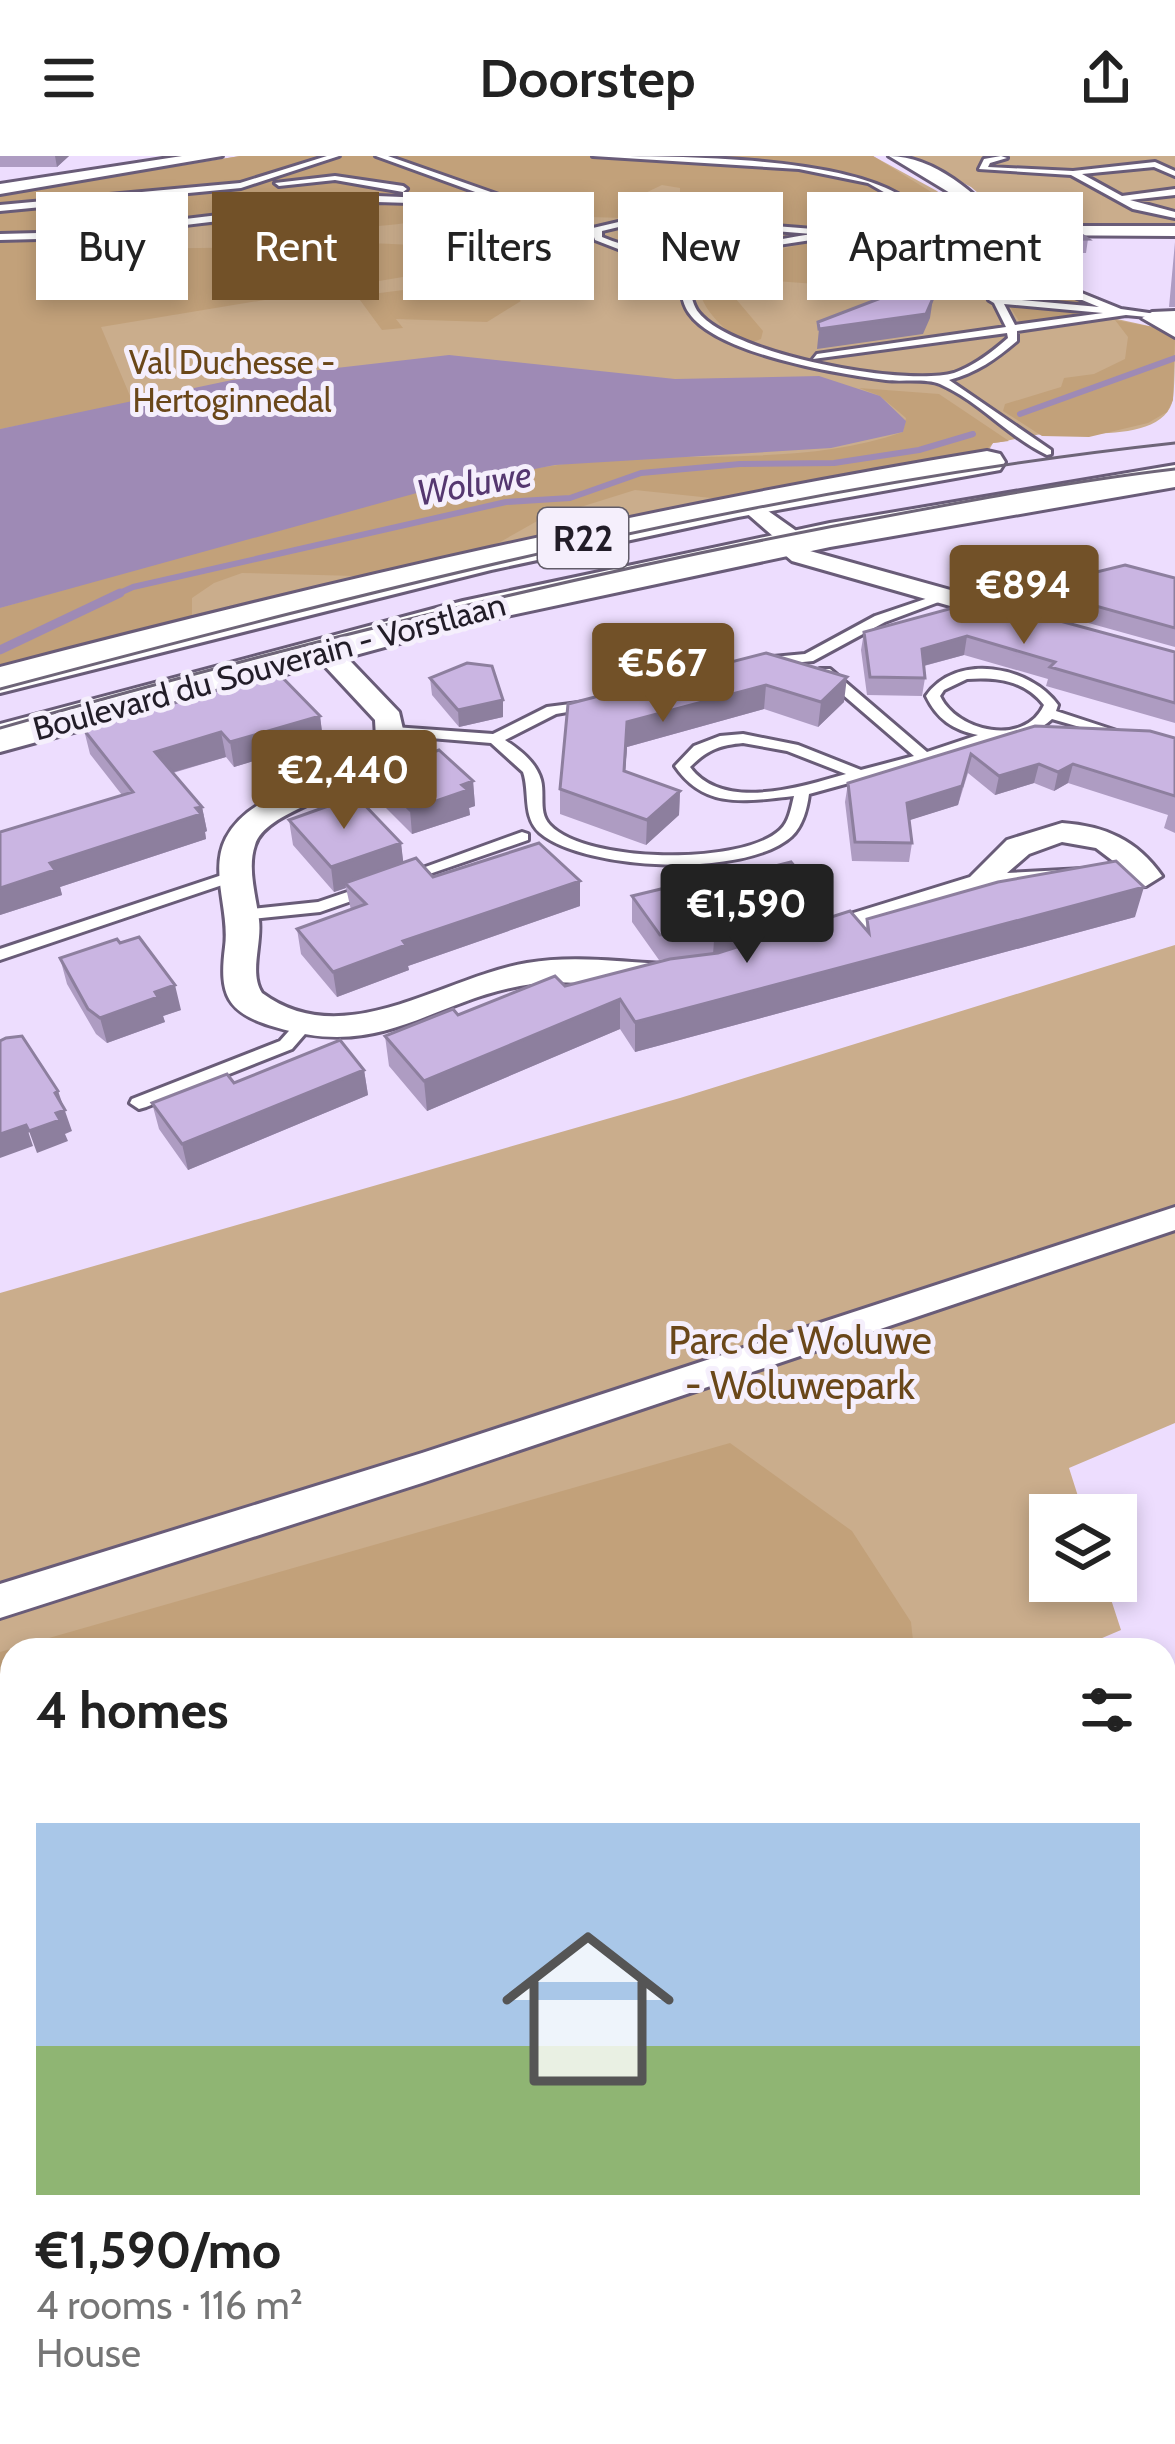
<!DOCTYPE html>
<meta charset="utf-8">
<style>
:root{--surface:#fff;--page:#f2f2f2;--text:#222;--muted:#767676;--accent:#725128}
body{margin:0;font-family:Cabin,sans-serif;background:var(--page);color:var(--text);height:100vh;display:flex;flex-direction:column;font-size:45px;white-space:nowrap}
*{box-sizing:border-box;margin:0}
p{font-size:39px;color:var(--muted)}
.icon{flex:none;width:66px;height:66px;fill:none;stroke:currentColor;stroke-width:2;stroke-linecap:round;stroke-linejoin:round}
.map{position:relative;flex:1;overflow:hidden}
.sheet{position:absolute;left:0px;top:1482px;width:1176px;height:807px;display:flex;flex-direction:column;background:var(--surface);border-radius:36px 36px 0 0;box-shadow:0 6px 18px #0003}
.sheet>*{flex:none}
.top-card{position:absolute;left:36px;top:36px;width:1104px;height:108px;display:flex;gap:24px}
.fabs{position:absolute;left:1029px;top:1338px;display:grid;gap:24px}
.fabs a{display:grid;place-items:center;width:108px;height:108px;border-radius:0px;background:var(--surface);box-shadow:0 6px 18px #0003;font-size:60px}
.price{position:absolute;translate:-50% -102px;padding:0 27px;border-radius:12px;background:var(--accent);color:#fff;font-size:39px;line-height:78px;filter:drop-shadow(0 3px 6px #0008)}
.price::after{content:'';position:absolute;left:50%;top:72px;width:36px;height:27px;margin-left:-18px;background:inherit;clip-path:polygon(0 0,100% 0,50% 100%)}
.price.current{background:#222;color:#fff}
ul{padding:0;list-style:none}
li{display:grid;align-content:center;gap:24px;height:636px;padding:0 36px}
li span{display:grid;place-items:center;height:372px;border-radius:0px;color:#555}
li>.icon{margin-inline-start:auto}
span .icon{width:216px;height:216px;fill:#fffc;stroke-width:1}
li b{font-size:51px}
h2{display:flex;justify-content:space-between;align-items:center;height:144px;padding:0 36px;font-size:51px}
.tag{padding:0 42px;border-radius:0px;background:var(--surface);box-shadow:0 6px 18px #0003;font-size:42px;line-height:108px}
.tag.current{background:var(--accent);color:#fff}
header{display:flex;justify-content:space-between;align-items:center;height:156px;padding:0 36px;background:var(--surface);font-size:54px;font-weight:600}
.map>svg:first-child{display:block}
.green{fill:#caad8c}
.forest{fill:#c2a17a}
.water{fill:#9e8ab5}
.lines{fill:none;stroke-linecap:round;stroke-linejoin:round}
.stream-far1{stroke:#9e8ab5;stroke-width:6}
.stream{stroke:#9e8ab5;stroke-width:9}
.service-casing{stroke:#695c78;stroke-width:6}
.pedestrian-casing{stroke:#695c78;stroke-width:6}
.minor-casing{stroke:#695c78;stroke-width:6}
.primary-casing{stroke:#695c78;stroke-width:6}
.service{fill:#fff;fill-rule:evenodd}
.pedestrian{fill:#fff;fill-rule:evenodd}
.minor{fill:#fff;fill-rule:evenodd}
.primary{fill:#fff;fill-rule:evenodd}
.tram{stroke:#6e6578;stroke-width:3}
.wall{fill:#ae9cc2}
.shaded-wall{fill:#8d7f9e}
.building{fill:#cab5e2;stroke:#8d7f9e;stroke-width:3}
.labels{text-anchor:middle;dominant-baseline:central;stroke-width:10;stroke-linejoin:round;paint-order:stroke}
.far-park-label{font-size:33px;fill:#6a4719;stroke:#f5effc}
.far-street-label{font-size:33px;fill:#221d28;stroke:#f5effc}
.far-water-label{font-size:36px;font-style:italic;fill:#553770;stroke:#f5effc}
.shield{fill:#f5effc;stroke:#615c68;stroke-width:3}
.shield-label{font-size:36px;font-weight:bold;fill:#221d28}
.park-label{font-size:39px;fill:#6a4719;stroke:#f5effc}
</style>
<header><svg class="icon" aria-label="menu" viewBox="0 0 24 24"><path d="M4 6h16M4 12h16M4 18h16"/></svg>Doorstep<svg class="icon" aria-label="share" viewBox="0 0 24 24"><path d="M12 15V3M7 8l5-5 5 5M5 13v7h14v-7"/></svg></header>
<div class="map">
<svg width="1175" height="2288" viewBox="0 0 1175 2288">
<rect width="100%" height="100%" fill="#edddfe"/>
<path class="green" d="M240,0H873L937,35L1026,112L1097,148L1094,155L1099,159L1158,172L1175,183C1175,194 1175,239 1172,247C1160,284 1087,277 1059,277C1037,277 1014,284 993,287L989,294L493,390L0,510V39Z
M911,0H1175V73H1020L971,31Z
M1175,789V1267L1069,1312L1084,1359H1050V1425H1105L1121,1474L1074,1494H12V2277H1164V2268L1175,2270V2288H0V1137L680,942Z"/>
<path class="forest" d="M240,0H873L954,50L845,55L830,65L793,71L699,61L698,47L680,42V32L662,29L622,48L623,62L557,60L522,47L520,39L481,33L454,38L479,50C374,86 256,68 147,69C120,69 92,74 64,76C100,105 300,86 357,87C397,87 437,91 477,96L493,105L474,115L409,120L101,171L133,247L0,273V39Z
M985,78L1026,112L1097,148L1074,160L1022,170L1009,149L1011,142L999,134L951,138L748,123L730,136L763,175L761,183L748,188C718,171 690,144 699,106L758,99L818,84L892,94L923,89L937,80Z
M480,124L510,130L509,136L521,145L487,166L396,163L403,172L382,174L357,140Z
M1115,164L1158,172L1175,183L1173,244L1167,256L1148,267L1089,281L1042,280L1003,255L1005,248L1061,231L1064,222L1094,218L1125,203L1128,181Z
M859,232L939,238L1009,285L993,287L984,296L721,343L635,334L539,364L493,390L356,420L242,417L214,427L192,442V461L0,510V452C183,400 369,336 558,309C671,292 793,314 903,276L906,262L880,240Z
M730,1287L852,1375L911,1466L914,1494H12V2277H945L948,2288H0V1496Z"/>
<path class="water" d="M449,199L675,223L819,220L880,240L906,265L903,276L831,292L555,309L424,335L0,452V273L232,224Z"/>
<g class="lines">
<path class="stream-far1" d="M1020,258L1175,202
M113,440L133,431L506,346L570,342L641,317L740,308L834,307L919,294L973,278"/>
<path class="stream" d="M0,494L120,437"/>
<g class="service-casing">
<path id="service" d="M327,0H339L241,32L0,55V49L240,27Z
M376,0H388L593,72L627,64L675,62L839,75V71L884,51L889,39L868,27L799,13L593,0C674,0 832,0 898,38L891,55L847,74L1003,73L1000,78H984L1052,125L1121,153L1163,159L1158,162L1126,159L1017,175V185C996,203 976,217 949,224L1051,294V298L1047,299C1009,281 979,245 940,228C926,222 902,226 886,224C838,218 717,198 689,157C679,143 680,120 679,104L626,96L595,84L593,78L514,50L377,46L77,82L0,84V78L77,76L377,40L500,45ZM675,67L812,78C737,89 676,112 602,81V75L627,69ZM972,77L1046,129L1099,151L1001,142L993,120C951,96 903,86 854,79ZM831,81C884,89 938,97 986,123L991,142L989,144L994,147L1006,171L817,198L813,203L1007,177L1008,182C992,196 974,210 954,217C904,231 732,198 699,157C688,144 690,119 687,103ZM1004,148L1103,157L1015,169Z
M1001,0L1007,2L990,7L988,11L1073,15L1155,6L1175,15V20L1154,11L1082,18L1122,40L1175,33V39L1130,44L1175,56V62L1133,53L1071,19L979,13L984,3Z
M335,20L403,30L407,33L403,36L335,24L279,30L275,27Z
M940,438L952,441L885,466L813,505L761,510L754,506L761,502L805,498L875,460Z
M820,513H830L927,596L978,579C953,574 937,563 926,540C956,496 1030,510 1058,549L1056,555L1132,580L1125,584L1052,563C1026,587 1005,575 976,592L809,638C807,653 803,669 792,680C747,722 585,715 540,677C522,661 530,636 523,616L491,587L394,579L387,575L394,571L493,578L547,551L602,544V550L556,558L505,584C520,594 536,606 541,624C545,639 538,657 550,669C586,707 741,710 780,674C789,666 791,652 794,640C746,645 705,654 675,610L694,590L720,580L743,578L798,589L861,614L914,600L820,519ZM967,523C997,521 1024,524 1044,549C1025,591 957,576 940,540L944,534ZM743,587L787,595L846,618C801,631 723,656 690,611C707,594 720,589 743,587Z
M522,676L528,678V684L409,725L403,727L395,722Z
M237,714L245,719L243,722L0,804V793Z
M374,727L382,732L380,735L320,756L243,764L235,759L243,754L318,746Z
M302,865L311,871L292,893L146,951L139,953L130,947L132,943L280,885L296,867Z"/>
</g>
<g class="pedestrian-casing">
<path id="pedestrian" d="M1175,1051V1074L422,1327L0,1462V1428L422,1297Z"/>
</g>
<g class="minor-casing">
<path id="minor" d="M182,0H222L0,38V28Z
M889,0C934,0 977,38 1005,70H1175V80L994,79L965,46Z
M1175,155V181L1142,162L1152,156Z
M747,340L795,374L810,395L1033,457L1037,463L1024,471L792,405L778,393L774,381L735,347Z
M323,485L333,487L399,556L405,582C371,640 268,648 255,689C247,712 256,740 259,764C262,788 249,817 262,837C344,898 443,821 527,807C573,799 620,806 666,808L678,811L683,819L678,827C632,839 580,821 532,828C432,842 386,905 275,871C226,857 219,838 225,791C230,755 209,715 226,682C257,624 343,635 376,582L375,564L309,493Z
M1062,667C1105,670 1137,684 1162,720L1146,730L985,738L807,792L795,789L790,782L795,775L970,721L1007,684ZM1062,686L1096,692L1121,711L1007,717L1029,698Z"/>
</g>
<g class="primary-casing">
<path id="primary" d="M987,295L1000,298L1005,306L1000,314L738,361L491,414L0,537V511C326,426 654,350 987,295Z
M1175,309V331L830,391L469,468L0,596V568L463,445L830,367Z"/>
</g>
<use href="#service" class="service"/>
<use href="#pedestrian" class="pedestrian"/>
<use href="#minor" class="minor"/>
<use href="#primary" class="primary"/>
<path class="tram" d="M0,533C385,431 778,330 1175,287
M0,572C272,494 546,426 824,372C941,350 1057,327 1175,313"/>
</g>
<path class="wall" d="M0,0H69L57,11H0Z
M1008,71L1088,83L1086,97H1029L1006,84Z
M1175,86V151H1169Z
M1175,422V491L1027,450L1031,432Z
M982,444L1175,496V567L1046,530L1048,523L964,499L924,510L925,522L922,540L867,539L861,494L864,476Z
M766,497L844,546L818,571L764,553L627,591L625,615L680,635L679,659L646,689L560,658V633Z
M430,522L503,544V561L459,571L432,539Z
M320,560L323,584L234,611L226,601L173,617L202,651L207,675L205,676L206,683L60,731L62,739L0,759V676L122,639L90,598L84,574Z
M1035,570L1175,582V677L1164,672L1168,659L1068,627L1054,635L1034,627L995,639L968,617L958,649L909,664L912,687L909,706L852,705L845,646L848,627Z
M373,617L473,625L475,650L469,652L470,659L412,678L375,641Z
M289,664L401,687L403,707L433,721L580,750L408,810L409,814L337,841L301,798L297,773L351,754L346,732L334,736L293,689Z
M759,714L800,717L828,735L825,760L713,798L866,773L867,763L1135,761L635,896L620,873L427,955L389,910L385,880L668,803L659,804L632,766V740Z
M60,802L181,854L163,860L165,866L107,887L96,878L67,828Z
M364,914L368,939L188,1014L159,973L152,947L234,927Z
M1175,1540V1899L1164,1877V1543Z"/>
<path class="shaded-wall" d="M55,0H69L57,11Z
M933,142L930,162L923,178L817,193L819,173Z
M967,480L964,499L919,511L922,493Z
M847,521L844,546L818,571L821,546Z
M766,529L764,553L627,591L623,640L627,566Z
M503,544V561L459,571L458,554Z
M320,560L323,584L234,611L230,586Z
M221,576L226,601L160,620L155,596Z
M971,598L958,649L904,666L907,647Z
M1039,608L1034,627L995,639L999,620Z
M1073,608L1068,627L1054,635L1058,616Z
M473,625L475,650L469,652L470,659L412,678L410,654Z
M680,635L679,659L646,689L647,664Z
M202,651L207,675L205,676L206,683L60,731L62,739L0,759V732L50,707Z
M401,687L404,712L345,727L346,732L334,736L331,711Z
M580,725V750L408,810L409,814L337,841L333,816L403,785Z
M1144,731L1135,761L635,896V866Z
M828,735L825,760L713,798L715,772Z
M175,829L181,854L163,860L165,866L107,887L100,862L155,836Z
M620,843V873L427,955L424,925Z
M364,914L368,939L188,1014L182,988Z
M58,935L72,975L65,978L68,985L37,997L29,975L56,957L55,937Z
M26,969L33,990L0,1002V978Z"/>
<path class="building" d="M1008,71H1070L1088,83L1031,84Z
M909,125L933,142L926,158L819,173L818,166L902,134Z
M1125,409L1175,422V472L1031,432Z
M982,444L1175,496V547L1050,511L1055,506L967,480L922,493L925,522L870,521L864,476Z
M766,497L847,521L821,546L766,529L627,566L624,615L680,635L647,664L560,633L568,548Z
M467,507L492,510L503,544L458,554L430,522Z
M277,516L320,560L230,586L221,576L155,596L202,651L196,652L201,658L50,707L55,714L0,732V676L133,636L84,574Z
M1035,570L1150,575L1175,582V640L1073,608L1058,616L1039,608L999,620L971,598L962,630L907,647L912,687L855,686L848,627Z
M439,594L473,625L462,629L468,634L410,654L373,617Z
M356,640L401,687L331,711L289,664Z
M539,687L580,725L403,785L406,789L333,816L297,773L366,748L345,727L416,702L433,721Z
M1116,705L1144,731L635,866L620,843L424,925L385,880L453,853L458,859L555,820L565,830L670,803L718,797L850,755L869,777L867,763L998,726Z
M791,706L800,717L810,714L828,735L715,772L660,779L632,740L756,710L759,714Z
M139,781L175,829L155,836L158,841L100,862L88,853L60,802L117,783L120,787Z
M22,880L58,935L55,937L65,954L56,957L60,964L29,975L26,969L0,978V885L6,882Z
M340,884L364,914L182,988L152,947L227,918L234,927Z
M1175,1540V1841L1164,1819V1543Z"/>
<g class="labels">
<g class="far-park-label">
<text x="232" y="206">Val Duchesse -<tspan x="232" dy="38">Hertoginnedal</tspan></text>
</g>
<g class="far-street-label">
<text transform="translate(269 510) rotate(-15)">Boulevard du Souverain - Vorstlaan</text>
</g>
<g class="far-water-label">
<text transform="translate(474 327) rotate(-10)">Woluwe</text>
</g>
<rect class="shield" x="538" y="352" width="90" height="60" rx="9"/>
<g class="shield-label">
<text x="583" y="382">R22</text>
</g>
<g class="park-label">
<text x="800" y="1184">Parc de Woluwe<tspan x="800" dy="45">- Woluwepark</tspan></text>
</g>
</g>
</svg>
<div class="fabs">
<a><svg class="icon" aria-label="layers" viewBox="0 0 24 24"><path d="M12 4l9 5-9 5-9-5zM3 14l9 5 9-5"/></svg></a>
</div>
<b class="price" style="left:1024px;top:491px">€894</b>
<b class="price" style="left:663px;top:569px">€567</b>
<b class="price" style="left:344px;top:676px">€2,440</b>
<b class="price current" style="left:747px;top:810px">€1,590</b>
<div class="top-card">
<a class="tag">Buy</a>
<a class="tag current">Rent</a>
<a class="tag">Filters</a>
<a class="tag">New</a>
<a class="tag">Apartment</a>
</div>
<section class="sheet">
<h2>4 homes<svg class="icon" aria-label="filters" viewBox="0 0 24 24"><path d="M4 7h16M4 17h16"/><circle cx="9" cy="7" r="2"/><circle cx="15" cy="17" r="2"/></svg></h2>
<ul>
<li><span style="background:linear-gradient(#a9c7e8 60%,#8fb573 0)"><svg class="icon" aria-label="home" viewBox="0 0 24 24"><path d="M3 11l9-7 9 7M6 9v11h12V9"/></svg></span><div><b>€1,590/mo</b><p>4 rooms · 116 m²</p><p>House</p></div></li>
</ul>
</section>
</div>
